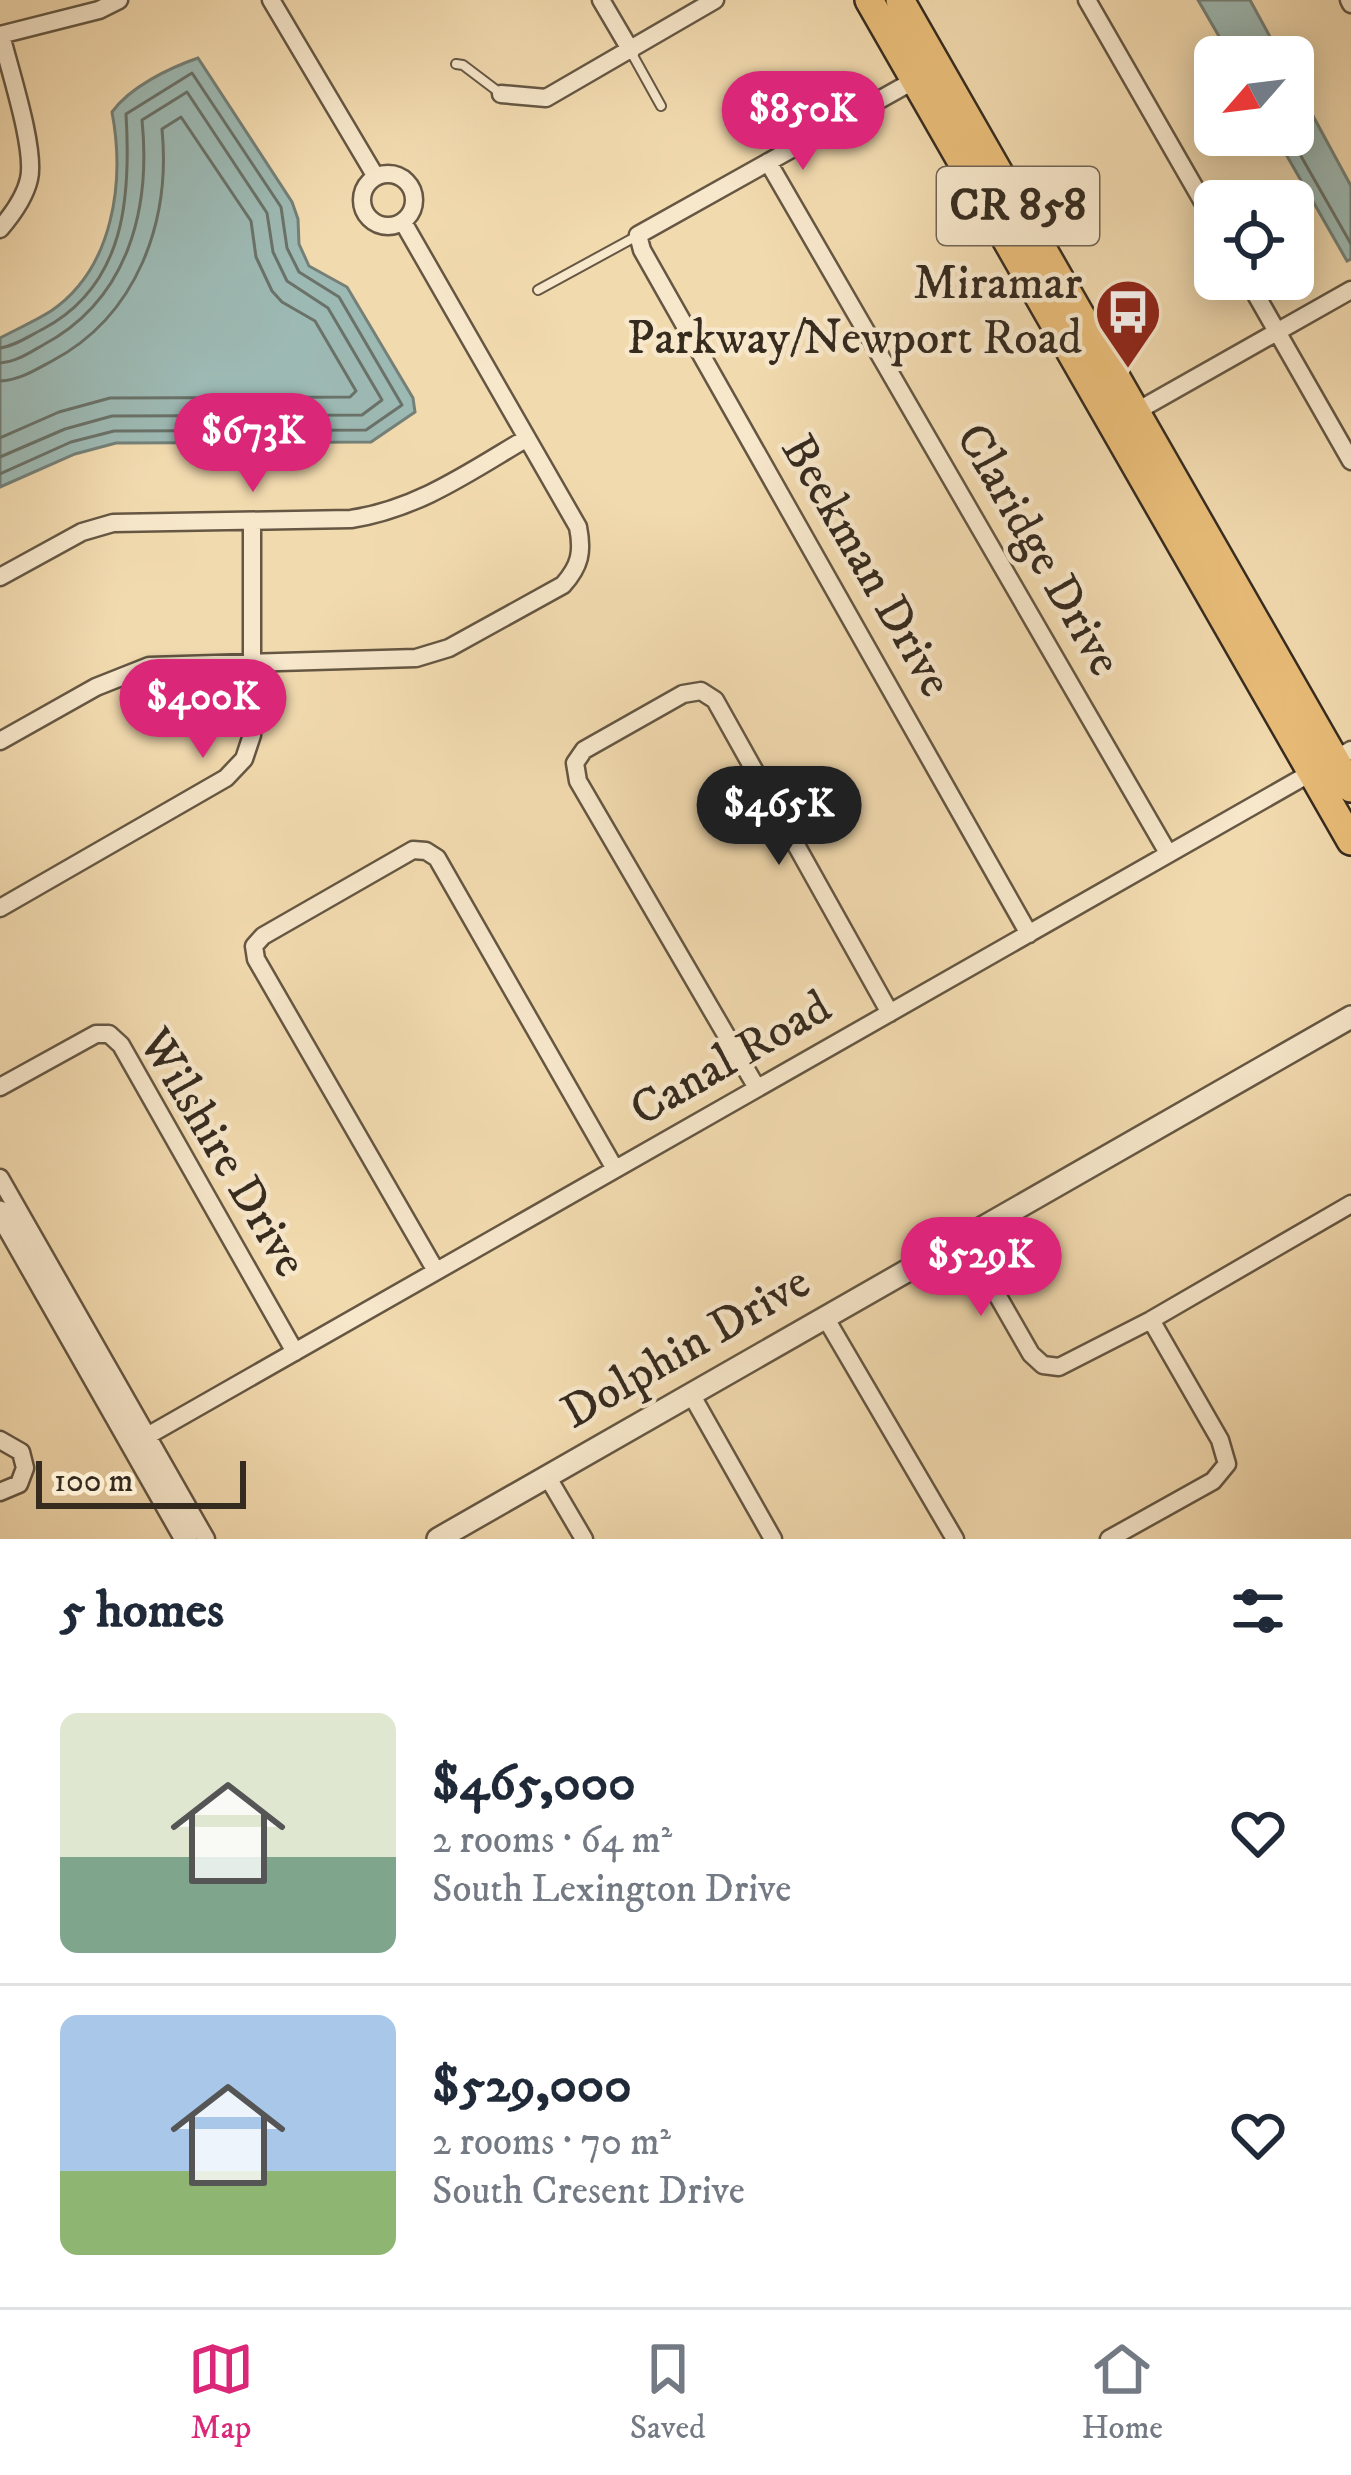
<!DOCTYPE html>
<meta charset="utf-8">
<style>
:root{--surface:#fff;--page:#f6f6f7;--text:#1f2937;--muted:#747a83;--line:#e0e1e3;--accent:#db2777}
body{margin:0;font-family:"IM FELL DW Pica",serif;background:var(--page);color:var(--text);height:100vh;display:flex;flex-direction:column;font-size:45px;white-space:nowrap}
*{box-sizing:border-box;margin:0}
p{font-size:39px;color:var(--muted)}
.icon{flex:none;width:66px;height:66px;fill:none;stroke:currentColor;stroke-width:2;stroke-linecap:round;stroke-linejoin:round}
.map{position:relative;height:1539px;overflow:hidden}
.drawer{display:flex;flex-direction:column;background:var(--surface);flex:1}
.drawer>*{flex:none}
.needle{width:78px;rotate:242deg}
.fabs{position:absolute;left:1194px;top:36px;display:grid;gap:24px}
.fabs a{display:grid;place-items:center;width:120px;height:120px;border-radius:18px;background:var(--surface);box-shadow:0 6px 30px #0003;font-size:60px}
.scale{position:absolute;left:36px;bottom:30px;width:210px;box-sizing:border-box;padding-left:12px;border:6px solid #362b1f;border-top:0;font-size:33px;line-height:42px;white-space:nowrap;color:#362b1f;-webkit-text-stroke:9px #f7e7cb;paint-order:stroke}
.price{position:absolute;translate:-50% -102px;padding:0 27px;border-radius:42px;background:var(--accent);color:#fff;font-size:39px;line-height:78px;filter:drop-shadow(0 3px 6px #0008)}
.price::after{content:'';position:absolute;left:50%;top:72px;width:36px;height:27px;margin-left:-18px;background:inherit;clip-path:polygon(0 0,100% 0,50% 100%)}
.price.current{background:#222;color:#fff}
ul{padding:0;list-style:none}
li{display:flex;align-items:center;gap:36px;height:300px;padding:0 60px}
li+li{border-top:3px solid var(--line)}
li span{display:grid;place-items:center;flex:none;width:336px;height:240px;border-radius:18px;color:#555}
li>.icon{margin-inline-start:auto}
span .icon{width:144px;height:144px;fill:#fffc;stroke-width:1}
li b{font-size:51px}
h2{display:flex;justify-content:space-between;align-items:center;height:144px;padding:0 60px;font-size:51px}
.tabs{display:flex;justify-content:space-around;align-items:center;height:168px;border-top:3px solid var(--line);background:var(--surface);font-size:33px;color:var(--muted)}
.tabs a{display:grid;justify-items:center;gap:6px}
.tabs .current{color:var(--accent)}
.map>svg:first-child{display:block}
.water{fill:#9db9b3;stroke:#748078;stroke-width:3}
.lines{fill:none;stroke-linecap:round;stroke-linejoin:round}
.shore{stroke:#6a7269;stroke-width:3}
.service-casing{stroke:#655743;stroke-width:12}
.minor-casing{stroke:#655743;stroke-width:21}
.tertiary-casing{stroke:#655743;stroke-width:26}
.primary-casing{stroke:#362b1f;stroke-width:32}
.service{stroke:#f7e7cb;stroke-width:8}
.minor{stroke:#f7e7cb;stroke-width:16}
.tertiary{stroke:#f7e7cb;stroke-width:21}
.primary{stroke:#e9bd78;stroke-width:27}
.labels{text-anchor:middle;dominant-baseline:central;stroke-width:9;stroke-linejoin:round;paint-order:stroke}
.shield{fill:#f7e7cb;stroke:#706353;stroke-width:3}
.shield-label{font-size:45px;font-weight:bold;fill:#362b1f}
.poi-label{font-size:48px;fill:#362b1f;stroke:#f7e7cb;text-anchor:end}
.street-label{font-size:48px;fill:#362b1f;stroke:#f7e7cb}
</style>
<div class="map">
<svg width="1351" height="1539" viewBox="0 0 1351 1539">
<rect width="100%" height="100%" fill="#f2daaf"/>
<filter id="stains"><feTurbulence type="fractalNoise" baseFrequency=".00167" numOctaves="4"/><feColorMatrix values="0 0 0 0 .2 0 0 0 0 .09 0 0 0 0 .02 0 0 0 .5 -.17"/></filter>
<radialGradient id="worn" r=".72"><stop offset=".6" stop-color="#630" stop-opacity="0"/><stop offset="1" stop-color="#630" stop-opacity=".3"/></radialGradient>
<path class="water" d="M1198,0H1250L1281,57H1231Z
M198,58L292,202L298,219L299,244L309,266L347,287L413,398L415,412L371,442L116,443L75,454L0,487V338C17,329 35,321 51,311C114,268 125,181 112,112C130,87 169,68 198,58Z
M1293,79L1351,186V259L1347,261L1275,135H1293Z"/>
<g class="lines">
<path class="shore" d="M1289,135L1351,244
M0,348C15,346 29,336 43,329C126,285 131,196 126,114L192,73L281,207L287,248L299,272L339,297L402,405L366,430L114,431L71,442L0,474
M0,363C16,362 29,353 43,345C128,300 151,210 142,120L187,92L267,213L273,252L287,281L328,308L382,400L362,415L112,416L65,429L0,457
M0,381C20,380 35,370 52,361C137,316 171,222 162,129L181,117L251,221L256,257L272,291L282,302L315,321L356,391L350,397L110,398L59,412L0,438"/>
<g class="service-casing">
<path id="service" d="M631,52L661,106
M456,64L463,65L500,93
M538,290L637,236"/>
</g>
<g class="minor-casing">
<path id="minor" d="M271,0L376,177
M601,0L631,51
M1087,0L1215,223
M1349,0L1351,4
M0,35L99,10L119,0
M922,76L638,235L642,250L1029,934
M501,94L546,98L715,0
M768,162L1168,853
M362 200a26 26 0 1 1 52 0a26 26 0 1 1-52 0Z
M0,229C12,215 25,197 29,179C36,149 9,68 1,35
M1247,279L1351,461
M1130,415L1351,290
M0,577L82,532L113,523L351,519C418,509 471,471 527,438
M0,741L96,687L149,666L416,658L449,648L563,585C580,566 583,552 578,527L403,222
M0,908L226,778L244,759L252,735V521
M0,1087L96,1034H109L121,1045L295,1352
M757,1088L578,781L575,763L584,750L683,694L701,691L715,700L890,1013
M0,1178L206,1539
M964,1237L1031,1354L1043,1365L1059,1367L1151,1320L1351,1204
M436,1271L256,959L254,946L263,936L413,850L426,851L437,858L615,1169
M825,1317L955,1539
M691,1394L773,1539
M149,1435L1351,750
M0,1440L21,1452L25,1468L19,1484L0,1492
M547,1476L584,1539
M1109,1539L1213,1481L1227,1464L1220,1440L1151,1320"/>
</g>
<g class="tertiary-casing">
<path id="tertiary" d="M0,1212L186,1539
M438,1539L1351,1017"/>
</g>
<g class="primary-casing">
<path id="primary" d="M869,0L1351,841
M900,0L1351,788"/>
</g>
<use href="#service" class="service"/>
<use href="#minor" class="minor"/>
<use href="#tertiary" class="tertiary"/>
<use href="#primary" class="primary"/>
</g>
<defs>
<g id="bus-pin" transform="scale(3.45)"><path d="M0 17L-7.5 6A9.5 9.5 0 1 1 7.5 6Z" fill="#8f2418" stroke="#f7e7cb"/><path d="M-5-6H5V4H4V6H2V4H-2V6H-4V4H-5ZM-3.5-4V0h7V-4ZM-3.5 1.2v1.5H-2V1.2ZM2 1.2v1.5H3.5V1.2Z" fill="#fff"/></g>
</defs>
<g fill-rule="evenodd">
<use href="#bus-pin" x="1128" y="312"/>
</g>
<g class="labels">
<rect class="shield" x="937" y="167" width="162" height="78" rx="9"/>
<g class="shield-label">
<text x="1018" y="206">CR 858</text>
</g>
<g class="poi-label">
<text x="1082" y="284">Miramar<tspan x="1082" dy="55">Parkway/Newport Road</tspan></text>
</g>
<g class="street-label">
<text transform="translate(1038 550) rotate(60)">Claridge Drive</text>
<text transform="translate(866 566) rotate(60)">Beekman Drive</text>
<text transform="translate(731 1059) rotate(-30)">Canal Road</text>
<text transform="translate(222 1153) rotate(59)">Wilshire Drive</text>
<text transform="translate(686 1348) rotate(-30)">Dolphin Drive</text>
</g>
</g>
<rect width="100%" height="100%" filter="url(#stains)"/>
<rect width="100%" height="100%" fill="url(#worn)"/>
</svg>
<div class="fabs">
<a><svg class="needle" viewBox="-14 -14 28 28"><path d="M0-13l5 13h-10z" fill="#e53935"/><path d="M0 13l5-13h-10z" fill="#747a83"/></svg></a>
<a><svg class="icon" aria-label="locate" viewBox="0 0 24 24"><circle cx="12" cy="12" r="6"/><path d="M12 2v4M12 18v4M2 12h4M18 12h4"/></svg></a>
</div>
<div class="scale">100 m</div>
<b class="price" style="left:803px;top:173px">$850K</b>
<b class="price" style="left:253px;top:495px">$673K</b>
<b class="price" style="left:203px;top:761px">$400K</b>
<b class="price current" style="left:779px;top:868px">$465K</b>
<b class="price" style="left:981px;top:1319px">$529K</b>
</div>
<section class="drawer">
<h2>5 homes<svg class="icon" aria-label="filters" viewBox="0 0 24 24"><path d="M4 7h16M4 17h16"/><circle cx="9" cy="7" r="2"/><circle cx="15" cy="17" r="2"/></svg></h2>
<ul>
<li><span style="background:linear-gradient(#dfe7d0 60%,#7fa58c 0)"><svg class="icon" aria-label="home" viewBox="0 0 24 24"><path d="M3 11l9-7 9 7M6 9v11h12V9"/></svg></span><div><b>$465,000</b><p>2 rooms · 64 m²</p><p>South Lexington Drive</p></div><svg class="icon" aria-label="heart" viewBox="0 0 24 24"><path d="M12 20l-8-8c-3-5 5-10 8-4 3-6 11-1 8 4z"/></svg></li>
<li><span style="background:linear-gradient(#a9c7e8 65%,#8fb573 0)"><svg class="icon" aria-label="home" viewBox="0 0 24 24"><path d="M3 11l9-7 9 7M6 9v11h12V9"/></svg></span><div><b>$529,000</b><p>2 rooms · 70 m²</p><p>South Cresent Drive</p></div><svg class="icon" aria-label="heart" viewBox="0 0 24 24"><path d="M12 20l-8-8c-3-5 5-10 8-4 3-6 11-1 8 4z"/></svg></li>
</ul>
</section>
<nav class="tabs">
<a class="current"><svg class="icon" aria-label="map" viewBox="0 0 24 24"><path d="M3 6l6-2 6 2 6-2v14l-6 2-6-2-6 2zM9 4v14M15 6v14"/></svg>Map</a>
<a><svg class="icon" aria-label="saved" viewBox="0 0 24 24"><path d="M7 4h10v16l-5-4-5 4z"/></svg>Saved</a>
<a><svg class="icon" aria-label="home" viewBox="0 0 24 24"><path d="M3 11l9-7 9 7M6 9v11h12V9"/></svg>Home</a>
</nav>
